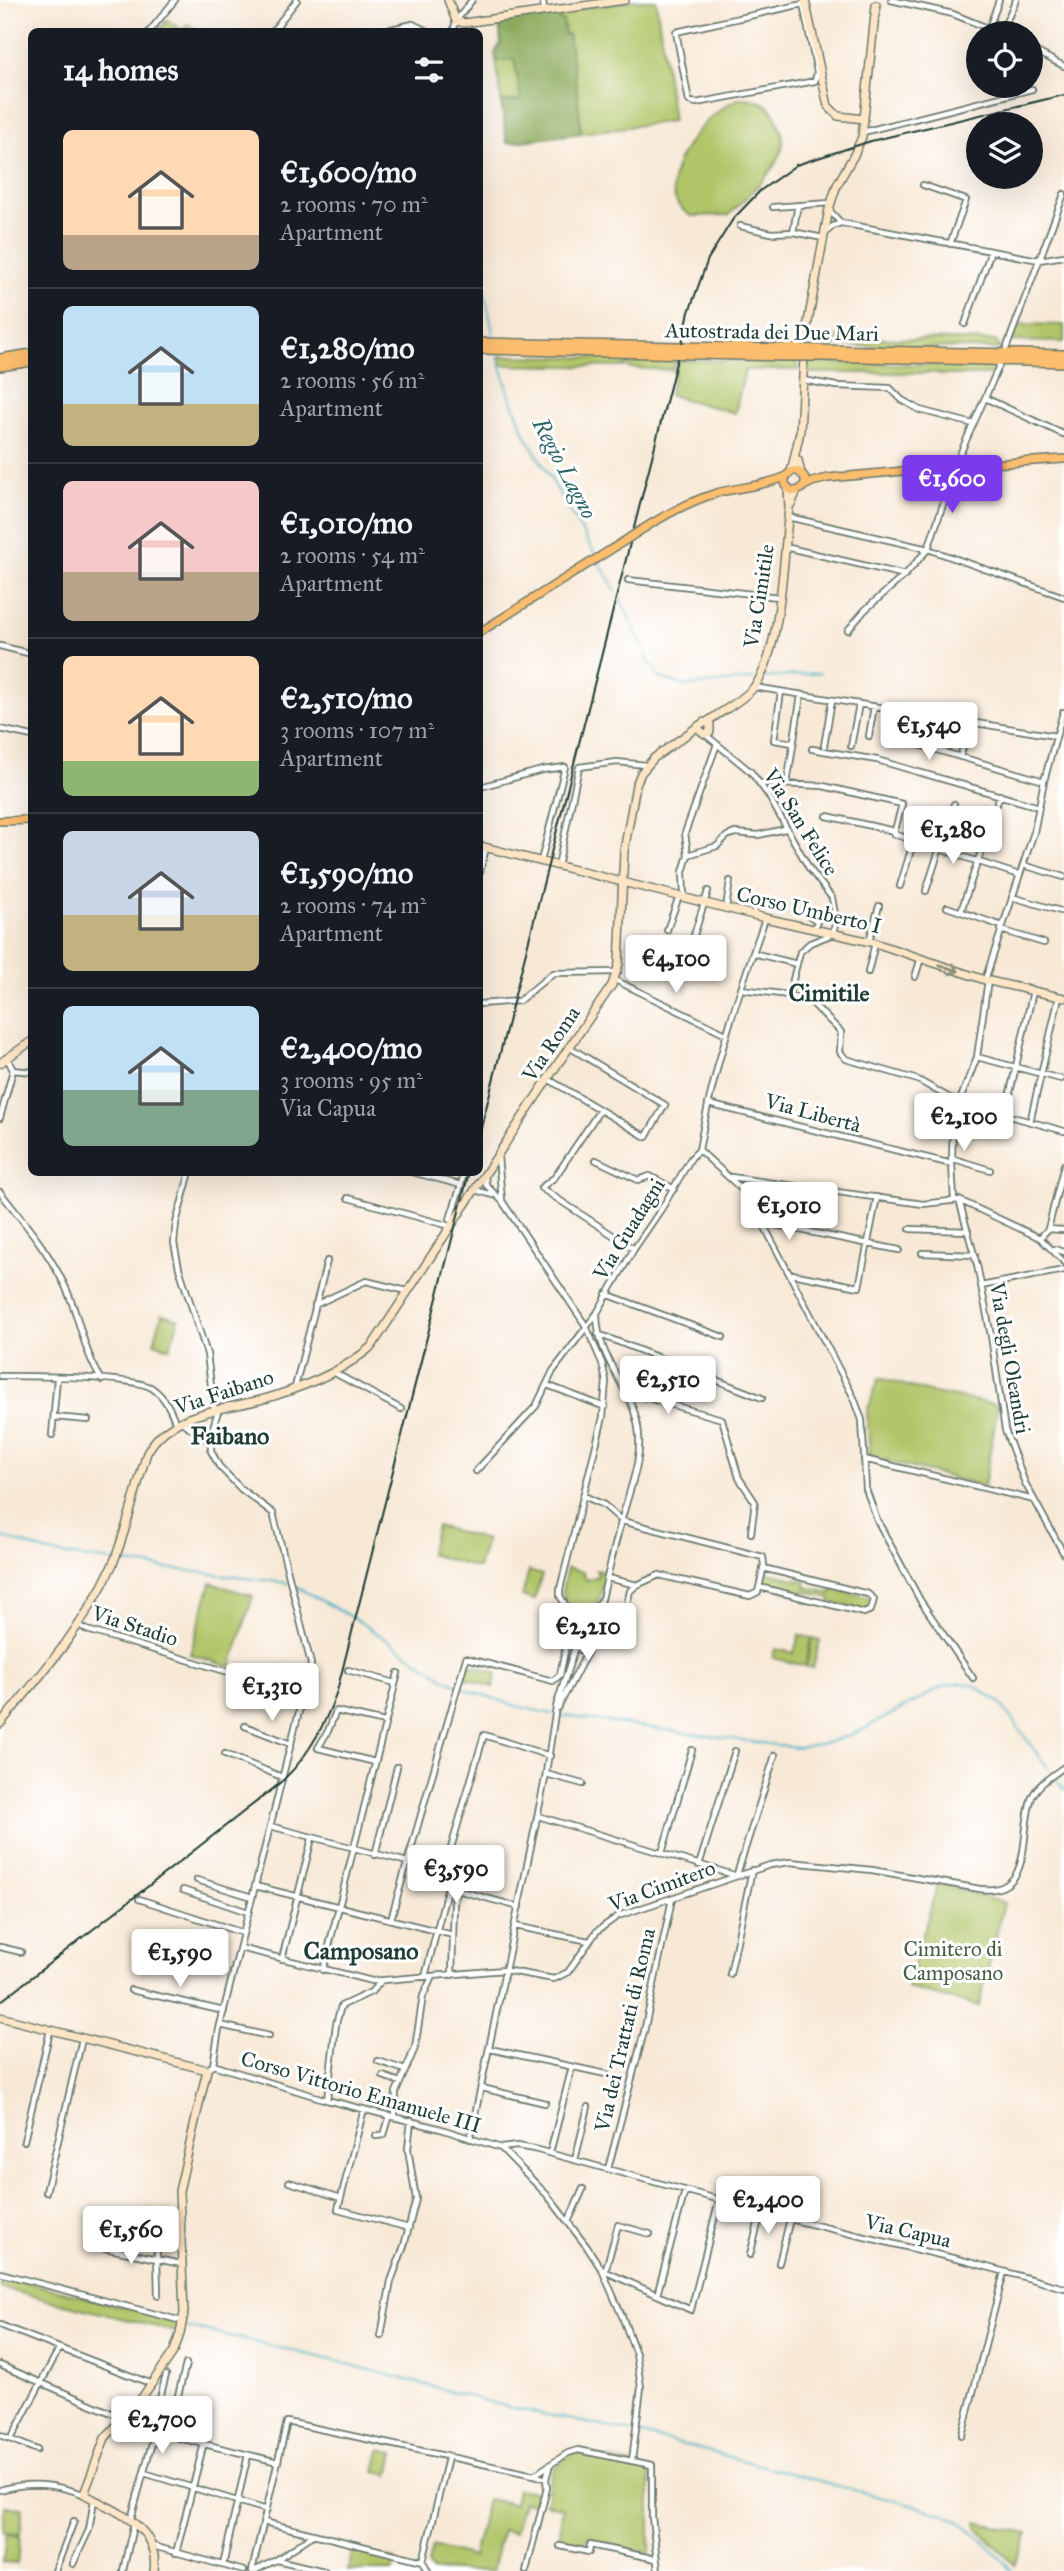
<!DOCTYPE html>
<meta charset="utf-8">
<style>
:root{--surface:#171b24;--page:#242831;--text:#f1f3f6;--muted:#9ea1a6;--line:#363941;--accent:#7c3aed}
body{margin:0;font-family:"IM FELL Great Primer",serif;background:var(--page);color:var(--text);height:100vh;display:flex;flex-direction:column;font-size:26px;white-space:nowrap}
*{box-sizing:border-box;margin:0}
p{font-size:23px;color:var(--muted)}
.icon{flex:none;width:38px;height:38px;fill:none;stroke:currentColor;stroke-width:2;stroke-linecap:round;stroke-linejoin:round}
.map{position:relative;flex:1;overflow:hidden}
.sheet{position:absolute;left:28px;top:28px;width:455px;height:1148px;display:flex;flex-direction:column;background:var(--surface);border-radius:10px;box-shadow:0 7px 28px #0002}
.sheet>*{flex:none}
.fabs{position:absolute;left:966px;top:21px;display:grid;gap:14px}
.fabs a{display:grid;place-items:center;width:77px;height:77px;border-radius:50%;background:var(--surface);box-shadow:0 7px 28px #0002;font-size:35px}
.price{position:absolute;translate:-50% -60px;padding:0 16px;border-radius:7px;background:#fff;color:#222;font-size:23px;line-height:46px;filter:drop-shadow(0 2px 4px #0008)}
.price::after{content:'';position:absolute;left:50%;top:42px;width:21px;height:16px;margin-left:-10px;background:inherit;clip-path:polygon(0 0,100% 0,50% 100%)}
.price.on{background:var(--accent);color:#fff}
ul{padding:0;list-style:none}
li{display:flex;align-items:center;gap:21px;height:175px;padding:0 35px}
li+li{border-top:2px solid var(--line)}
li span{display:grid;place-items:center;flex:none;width:196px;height:140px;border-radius:10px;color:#555}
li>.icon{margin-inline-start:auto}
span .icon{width:84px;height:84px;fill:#fffc;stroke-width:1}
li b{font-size:30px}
h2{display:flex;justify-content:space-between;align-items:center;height:84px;padding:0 35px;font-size:30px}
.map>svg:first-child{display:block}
.green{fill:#b1c568;stroke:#68814e;stroke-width:2}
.forest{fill:#8caa5c;stroke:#567448;stroke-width:2}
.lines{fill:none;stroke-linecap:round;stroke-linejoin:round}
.stream{stroke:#44b0c1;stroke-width:2}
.street-casing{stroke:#6b796d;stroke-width:8}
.secondary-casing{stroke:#6b796d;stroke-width:10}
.primary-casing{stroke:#6b796d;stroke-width:10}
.highway-casing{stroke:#6b796d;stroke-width:12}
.street{stroke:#fff;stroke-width:4.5}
.secondary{stroke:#fde5c5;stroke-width:7}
.primary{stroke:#fbbd6e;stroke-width:7}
.highway{stroke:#fbbd6e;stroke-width:9}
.rail{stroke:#1f3d34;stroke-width:2}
.primary-bridge-casing{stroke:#6b796d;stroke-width:10;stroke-linecap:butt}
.highway-bridge-casing{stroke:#6b796d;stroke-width:12;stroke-linecap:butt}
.primary-bridge{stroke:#fbbd6e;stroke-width:7}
.highway-bridge{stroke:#fbbd6e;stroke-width:9}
.oneway{stroke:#8e917c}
.labels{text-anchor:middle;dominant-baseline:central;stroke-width:6;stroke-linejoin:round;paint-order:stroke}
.street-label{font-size:21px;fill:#1f3d34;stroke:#fff}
.park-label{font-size:21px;fill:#445f41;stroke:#fff}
.water-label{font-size:23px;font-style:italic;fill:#2c6565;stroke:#fff}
.quarter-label{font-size:24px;font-weight:bold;fill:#1f3d34;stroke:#fff}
</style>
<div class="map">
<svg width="1064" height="2571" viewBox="0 0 1064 2571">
<rect width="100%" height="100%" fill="#fff"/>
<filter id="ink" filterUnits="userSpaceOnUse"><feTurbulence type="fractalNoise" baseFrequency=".0143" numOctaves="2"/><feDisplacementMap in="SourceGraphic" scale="14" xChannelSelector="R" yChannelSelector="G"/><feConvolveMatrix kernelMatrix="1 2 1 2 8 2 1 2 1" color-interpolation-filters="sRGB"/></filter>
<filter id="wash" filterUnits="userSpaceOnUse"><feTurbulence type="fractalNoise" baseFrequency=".00686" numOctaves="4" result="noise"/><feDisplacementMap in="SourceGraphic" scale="28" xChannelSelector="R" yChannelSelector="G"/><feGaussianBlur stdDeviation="1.57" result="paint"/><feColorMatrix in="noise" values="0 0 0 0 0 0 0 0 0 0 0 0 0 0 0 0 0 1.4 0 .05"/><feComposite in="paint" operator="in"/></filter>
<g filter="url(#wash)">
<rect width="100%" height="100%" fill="#f8e9d7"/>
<path class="green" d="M637,0H656L673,121L507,143L495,53L501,43L499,21Z
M167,20L182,30L188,24L198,31H158Z
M742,98C758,99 772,104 777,120C780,126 783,134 783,141C784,165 746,197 729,215L692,216C640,189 706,108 742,98Z
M1019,324L1064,325V342L1012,341Z
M811,337L996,341L1001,349L810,345Z
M500,356L626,358V367L502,365Z
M630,358L674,359L675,360L672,370L629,368Z
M678,360L797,362L798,370H745L735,413L669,395Z
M808,362L994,366L991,375H942L937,373H807Z
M162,1314L179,1319L170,1348L154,1343Z
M879,1378L929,1392L998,1405L984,1486L870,1457L867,1412Z
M437,1526L486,1540L478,1568L429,1554Z
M567,1568L583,1572L586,1580L598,1576L596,1570L607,1572C602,1591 600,1612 576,1611C557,1601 563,1585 567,1568Z
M529,1571L542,1575L534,1600L522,1596Z
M765,1572L806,1582V1587L832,1593L834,1589L868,1597L871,1603L870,1607L863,1610L830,1602L831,1598L805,1591L803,1595L762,1585Z
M211,1583L253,1596L231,1667L190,1654Z
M799,1635L812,1638L805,1666L773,1658L775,1649L794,1653Z
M813,1638L820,1640L813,1668L806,1667Z
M469,1665L497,1673L493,1687L465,1678Z
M938,1883L1004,1903L979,2006L907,1988Z
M0,2275L180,2322L177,2332L0,2288Z
M380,2450L394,2453L389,2475L375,2472Z
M574,2453H585L650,2470V2554L586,2538L584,2544L558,2538L563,2508L546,2503C553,2471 544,2472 574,2453Z
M517,2489L536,2492L533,2504L523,2502L514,2533L502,2530L492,2571H432L428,2564L432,2546L473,2557L487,2499L514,2504Z
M5,2507L23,2508L20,2534L3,2533Z
M976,2522L1028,2533L1015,2565L978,2528Z
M6,2534L20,2536L17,2564L3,2563Z
M353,2549L395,2560L393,2571H348Z"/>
<path class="forest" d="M559,12L560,21H563L565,35L568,34L577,90L581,133L507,143L501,102L521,100L514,59L496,61L495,53L501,43L499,21Z"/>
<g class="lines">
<path class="stream" d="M480,269L494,338
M498,356L509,393L526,436L595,554
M599,562L616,591
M619,596L650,663L660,678L686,686L754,679
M765,678L820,673
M0,1536L51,1553L111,1561
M116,1562L288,1583
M293,1585L360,1622L447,1680L468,1690L520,1707L552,1714
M557,1715L797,1748L834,1741L860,1731L944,1686L960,1683L974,1685L1000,1703L1064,1790
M186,2328H194L340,2362L512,2408L632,2432
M638,2433L945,2514C972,2526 993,2549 1012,2571"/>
</g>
</g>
<g filter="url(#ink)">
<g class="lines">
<g class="street-casing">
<path id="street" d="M543,0L544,11
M891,0L953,14L1000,33
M803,4L817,72L815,81L696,103L689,101L676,32Z
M989,28L999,0
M149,32L175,0
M272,32L297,0
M378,32L413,24L429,32
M453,32L456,21L472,0
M1001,33L1016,0
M1031,49L1064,66
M863,132L1032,89
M923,185L966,200L950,244
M798,205L793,232L823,238
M773,207L831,203
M829,210L841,223L1039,260L1064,256
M740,226L771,233L793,232
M825,233L833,226L841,223
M965,324L991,251
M1006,349L1064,194
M803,380L836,386L890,388L902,400L920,410L973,424
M985,398L1063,434
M957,461L999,366
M788,517L928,549L1064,597
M785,547L905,575
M628,580L779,597
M848,630L865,610L905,575L928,549L954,472
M0,646L32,654
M754,687L1056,736
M781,692L774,740L793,743
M0,729L32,736
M706,735L751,772L768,795L809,868L832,898L836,919L833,934L810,943L800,952L789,995
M869,736L874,706
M902,740L1044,781
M824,746L832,700
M851,746L859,704
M812,749L877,760L1039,807
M960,757L971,722
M760,783L823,786L902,804L894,834L1019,875
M787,784L801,695
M480,787L542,770L565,767L541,861
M827,816L894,831
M688,855L717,846L727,836L735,833L758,835L785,829
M1023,865L1064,877
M558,866L579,767L617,762L646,765
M480,872L486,848
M900,886L914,840
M926,891L954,804
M684,896L683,872L688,855L685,833L717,744
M1012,897L1064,912
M947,907L1002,926
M726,908L730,881
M961,911L1000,795
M754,915L755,903
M810,916L817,921L815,929
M667,930L679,896
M1001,930L1044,943
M694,935L708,891
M869,941L879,906
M753,953L797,964
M868,972L875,943
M915,977L921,958
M615,980L726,1034
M985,980L1034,832L1044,781L1063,712
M741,989L789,995L810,1001L841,1032L840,1052L846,1059L918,1080L955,1101L1064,1131
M480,1004L519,1001L553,973L618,972
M977,1057L1061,1079
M7,1058L13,1070L32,1072
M548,1079L646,1137L665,1105L569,1047
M708,1104L952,1164
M600,1110L555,1177L541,1188L634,1249
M1005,1115L1033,991
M0,1118L13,1070
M1030,1122L1059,997
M699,1150L748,1195L854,1398L862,1420L866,1489L877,1520L920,1600L973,1678
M699,1150C713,1070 738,994 765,919
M498,1157L502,1200
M951,1158L990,1170
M596,1160L638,1180L650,1176L674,1189
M190,1172L176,1223L174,1243L179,1268L207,1354L214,1409
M412,1172L461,1185L450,1219L452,1223
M485,1175L486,1185L502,1201L586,1326L602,1363L606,1381L603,1417L560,1589V1596L567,1608C580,1618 594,1613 602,1599C609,1569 616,1540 624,1511C632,1482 643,1457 638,1427C631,1384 597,1362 597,1313
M731,1177L923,1204L959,1200L1040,1238L1064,1262
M461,1185L464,1172
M475,1190L493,1195
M0,1192C22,1220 46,1248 62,1280C80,1313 81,1348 102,1380
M348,1198L450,1226
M954,1200L952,1164L953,1118L977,1057L988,980
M959,1200L977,1265L991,1336L1005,1430L1025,1483L1064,1554
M765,1223L899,1250
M910,1229L968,1231
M1048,1229L1064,1165
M1040,1238L1048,1229L1064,1230
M1054,1249L1064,1252
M922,1253L975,1255
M792,1274L859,1287L877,1197
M981,1286L1064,1270
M606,1294L723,1337
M315,1305L366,1281L407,1291
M598,1334L762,1398
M333,1372L401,1409
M0,1376C28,1376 133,1376 152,1388C165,1397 171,1410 176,1424
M547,1385L605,1407
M295,1387L327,1261
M626,1392L722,1419L739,1478L755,1502L751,1533
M54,1417L88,1420
M182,1422L210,1442
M52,1435L57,1378
M864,1459L1034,1500
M476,1471L536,1406L553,1371L597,1313L634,1249L662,1208L691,1158L699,1150
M584,1496L604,1505L622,1521L763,1557L764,1566L758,1592L750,1596L659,1575L637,1585L607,1578
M759,1587L864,1613L871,1610L874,1599L868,1594L763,1568
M573,1613L579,1638
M78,1624L87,1630L265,1683L304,1690
M593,1636L618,1642L630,1591L637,1585
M577 1644a7 7 0 1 1 14 0a7 7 0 1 1-14 0Z
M591,1645L600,1605
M348,1670L395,1683
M558,1708L590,1647
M245,1726L291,1744
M225,1754L282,1777
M375,1762L318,1748L328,1731L336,1711L385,1722
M546,1774L583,1784
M538,1816L734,1875
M270,1826L457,1875L459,1881L454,1903L452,1975
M662,1853L692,1750
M375,1855L397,1767
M699,1865L735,1751
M444,1872L484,1735L550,1756
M737,1874L775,1755
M197,1880L252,1897
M255,1886L453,1935
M183,1890L248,1912
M457,1890L519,1907
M139,1899L243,1933
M391,1919L466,1658L553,1681L560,1675L567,1641L570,1639L577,1641
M515,1926L589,1941
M0,1947L21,1952
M240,1948L372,1981L504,1970L554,1979L568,1972L597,1931L618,1916L770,1865L790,1862L872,1870L980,1889C1035,1896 1019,1831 1032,1797C1038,1784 1053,1775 1064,1767
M282,1959L312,1838
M323,1970L398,1673
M730,1974L752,1870
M425,1977L451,1874
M131,1990L224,2011
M220,2025L269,2036
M490,2049L606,2074
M378,2061L405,2070
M213,2065L327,2100L441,2129L501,2148L517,2146L534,2149L790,2219L965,2261L1064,2288
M207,2070L213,2065L219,2029L311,1664L273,1513L241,1489L219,1466L211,1451V1434L219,1408
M383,2076L400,2082
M482,2088L545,2103
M327,2100L336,2024L341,2006L371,1992L381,1981
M364,2109L338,2209L409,2228
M395,2116L396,2092L415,2048L423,1996L432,1977
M376,2136L384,2135L390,2115
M470,2139L545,1779L556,1707L576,1644
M24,2141L50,2031
M501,2148L548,2196L587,2247L602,2270L622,2316L636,2354L641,2387L632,2461L652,2465V2517L658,2571
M550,2153L572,2067
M575,2160L588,2107
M608,2169L644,2032L672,1899
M289,2182L341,2198
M46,2192L82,2039
M156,2213L158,2295
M568,2222L583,2189
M86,2244L181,2264
M750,2255L761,2212
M779,2263L790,2219
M602,2270L691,2310L719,2200
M605,2272L618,2225L650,2234
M0,2273L182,2321
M657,2295L685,2191
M0,2325L152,2384
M381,2336L391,2281L404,2246L416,2199L408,2149L411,2120
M0,2365L123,2418
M155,2432L278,2462
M0,2435L37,2450
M168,2435L186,2364
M962,2435L1004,2272
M11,2439L59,2349
M144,2473L267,2510
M535,2475L546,2479L549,2468
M0,2490C30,2481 54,2484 83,2494
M131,2519L155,2432L152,2428L166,2375
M264,2522L423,2561L428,2571
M153,2546L244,2571
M560,2546L589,2552L590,2545L656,2559
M176,2553L204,2443
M277,2560L324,2571
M423,2561L448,2458
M73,2564L89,2530L94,2500
M223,2565L248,2455
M55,2571L74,2521
M123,2571L134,2522
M252,2571L287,2422L534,2475L568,2453L578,2450L632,2461
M254,2571L276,2560L313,2535
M526,2571L547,2488L546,2479"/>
</g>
<g class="secondary-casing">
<path id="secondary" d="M448,0L456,21L464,23L625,0
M805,0L828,106L838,116L864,119
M798,460L801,474
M791,472L800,432L805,338L829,209L837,185L854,155L862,137L876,5
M791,504L797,491
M707,722C721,711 743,701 754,687C781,654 784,551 789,508L788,488
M480,846L765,918L875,943L985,980L1064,998
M0,1063L32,1041
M0,1724C41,1675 85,1625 112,1566C127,1531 135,1490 147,1453C170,1409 229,1410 271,1397C306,1386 344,1371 372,1346L553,1071L612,985L619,964L624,851L636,785L641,773L654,758L704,722L710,724V732L705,734L701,731
M0,2017L207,2070L179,2191L184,2313L180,2334L174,2351L141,2399L105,2438L84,2494C116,2512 160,2526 154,2571"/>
</g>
<g class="primary-casing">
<path id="primary" d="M951 467a6 6 0 1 1 12 0a6 6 0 1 1-12 0Z
M960,462L977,465L1064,459
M785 481a10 10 0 1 1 20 0a10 10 0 1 1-20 0Z
M802,487L812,482L828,478L936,468L954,461
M638,532C663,516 689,501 717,493C740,487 765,486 787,476
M480,632L626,540
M0,821L32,820"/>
</g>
<g class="highway-casing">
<path id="highway" d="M480,343L786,349
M480,349L786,356
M821,350L1064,355
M820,356L1064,362
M0,359L32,354
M0,366L32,361"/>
</g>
<use href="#street" class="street"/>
<use href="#secondary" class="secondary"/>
<use href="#primary" class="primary"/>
<use href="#highway" class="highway"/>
<path class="rail" d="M682,342L689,312L708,259L733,219L761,190L796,165L871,141L1064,95
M480,1132L677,359
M0,2002L274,1788C305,1763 324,1728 337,1691L469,1172"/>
<g class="primary-bridge-casing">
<path id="primary-bridge" d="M626,540L638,532"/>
</g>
<g class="highway-bridge-casing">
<path id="highway-bridge" d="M786,349L821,350
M786,356H820"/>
</g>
<use href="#primary-bridge" class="primary-bridge"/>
<use href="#highway-bridge" class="highway-bridge"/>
</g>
<defs><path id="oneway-shaft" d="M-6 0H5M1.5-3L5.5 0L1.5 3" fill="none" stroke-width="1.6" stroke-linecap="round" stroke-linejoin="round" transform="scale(1.75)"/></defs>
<use class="oneway" href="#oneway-shaft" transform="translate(949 968) rotate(19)"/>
</g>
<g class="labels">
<g class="street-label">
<text transform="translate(772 332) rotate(1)">Autostrada dei Due Mari</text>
<text transform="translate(759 596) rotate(-81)">Via Cimitile</text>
<text transform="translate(801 822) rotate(58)">Via San Felice</text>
<text transform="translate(809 910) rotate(13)">Corso Umberto I</text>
<text transform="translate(551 1044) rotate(-56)">Via Roma</text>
<text transform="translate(813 1113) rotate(15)">Via Libertà</text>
<text transform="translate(629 1229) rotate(-58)">Via Guadagni</text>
<text transform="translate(1010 1358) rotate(80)">Via degli Oleandri</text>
<text transform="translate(224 1392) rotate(-18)">Via Faibano</text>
<text transform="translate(135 1626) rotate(18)">Via Stadio</text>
<text transform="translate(662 1886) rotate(-20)">Via Cimitero</text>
<text transform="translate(625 2030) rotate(-77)">Via dei Trattati di Roma</text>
<text transform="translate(361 2092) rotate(16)">Corso Vittorio Emanuele III</text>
<text transform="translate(908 2231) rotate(13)">Via Capua</text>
</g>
<g class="park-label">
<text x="953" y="1949">Cimitero di<tspan x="953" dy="24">Camposano</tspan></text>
</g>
<g class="water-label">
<text transform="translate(565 468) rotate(62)">Regio Lagno</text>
</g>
<g class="quarter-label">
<text x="829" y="993">Cimitile</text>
<text x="230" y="1436">Faibano</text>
<text x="361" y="1951">Camposano</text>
</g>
</g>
</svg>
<div class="fabs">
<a><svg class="icon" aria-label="locate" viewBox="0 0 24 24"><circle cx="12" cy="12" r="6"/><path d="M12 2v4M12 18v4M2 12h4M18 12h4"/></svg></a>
<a><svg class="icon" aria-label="layers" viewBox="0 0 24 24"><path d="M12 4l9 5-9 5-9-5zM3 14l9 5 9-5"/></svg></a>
</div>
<b class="price on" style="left:952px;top:515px">€1,600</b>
<b class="price" style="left:929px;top:762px">€1,540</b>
<b class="price" style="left:953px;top:866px">€1,280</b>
<b class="price" style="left:676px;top:995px">€4,100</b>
<b class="price" style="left:964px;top:1153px">€2,100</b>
<b class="price" style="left:789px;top:1242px">€1,010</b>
<b class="price" style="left:668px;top:1416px">€2,510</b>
<b class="price" style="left:588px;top:1663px">€2,210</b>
<b class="price" style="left:272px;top:1723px">€1,310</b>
<b class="price" style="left:456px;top:1905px">€3,590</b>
<b class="price" style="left:180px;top:1989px">€1,590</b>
<b class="price" style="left:768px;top:2236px">€2,400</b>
<b class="price" style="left:131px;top:2266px">€1,560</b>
<b class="price" style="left:162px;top:2456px">€2,700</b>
<section class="sheet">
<h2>14 homes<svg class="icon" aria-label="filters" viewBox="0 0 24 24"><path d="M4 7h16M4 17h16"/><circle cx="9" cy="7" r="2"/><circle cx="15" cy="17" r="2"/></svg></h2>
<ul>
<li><span style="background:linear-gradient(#ffd9b3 75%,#b9a48a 0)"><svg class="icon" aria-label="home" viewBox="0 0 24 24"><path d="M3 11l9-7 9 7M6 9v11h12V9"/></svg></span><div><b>€1,600/mo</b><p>2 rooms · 70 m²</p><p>Apartment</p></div></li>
<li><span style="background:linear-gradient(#bfe0f5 70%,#c2b280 0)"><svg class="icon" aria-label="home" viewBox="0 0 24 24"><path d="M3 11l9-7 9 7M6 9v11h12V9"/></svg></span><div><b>€1,280/mo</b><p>2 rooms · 56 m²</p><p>Apartment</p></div></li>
<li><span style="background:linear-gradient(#f6c9c9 65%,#b9a48a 0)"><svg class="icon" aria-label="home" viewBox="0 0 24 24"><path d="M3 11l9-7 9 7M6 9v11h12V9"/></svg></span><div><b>€1,010/mo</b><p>2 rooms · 54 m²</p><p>Apartment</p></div></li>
<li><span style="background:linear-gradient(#ffd9b3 75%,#8fb573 0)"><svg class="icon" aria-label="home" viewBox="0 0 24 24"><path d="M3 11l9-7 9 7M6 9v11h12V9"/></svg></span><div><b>€2,510/mo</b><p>3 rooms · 107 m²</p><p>Apartment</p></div></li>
<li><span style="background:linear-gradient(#c9d6e8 60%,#c2b280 0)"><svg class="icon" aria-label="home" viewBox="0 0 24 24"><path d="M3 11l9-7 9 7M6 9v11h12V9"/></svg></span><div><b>€1,590/mo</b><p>2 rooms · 74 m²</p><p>Apartment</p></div></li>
<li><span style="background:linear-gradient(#bfe0f5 60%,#7fa58c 0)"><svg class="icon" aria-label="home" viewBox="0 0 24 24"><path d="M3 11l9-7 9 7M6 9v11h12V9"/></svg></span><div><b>€2,400/mo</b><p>3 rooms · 95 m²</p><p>Via Capua</p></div></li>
</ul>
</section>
</div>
